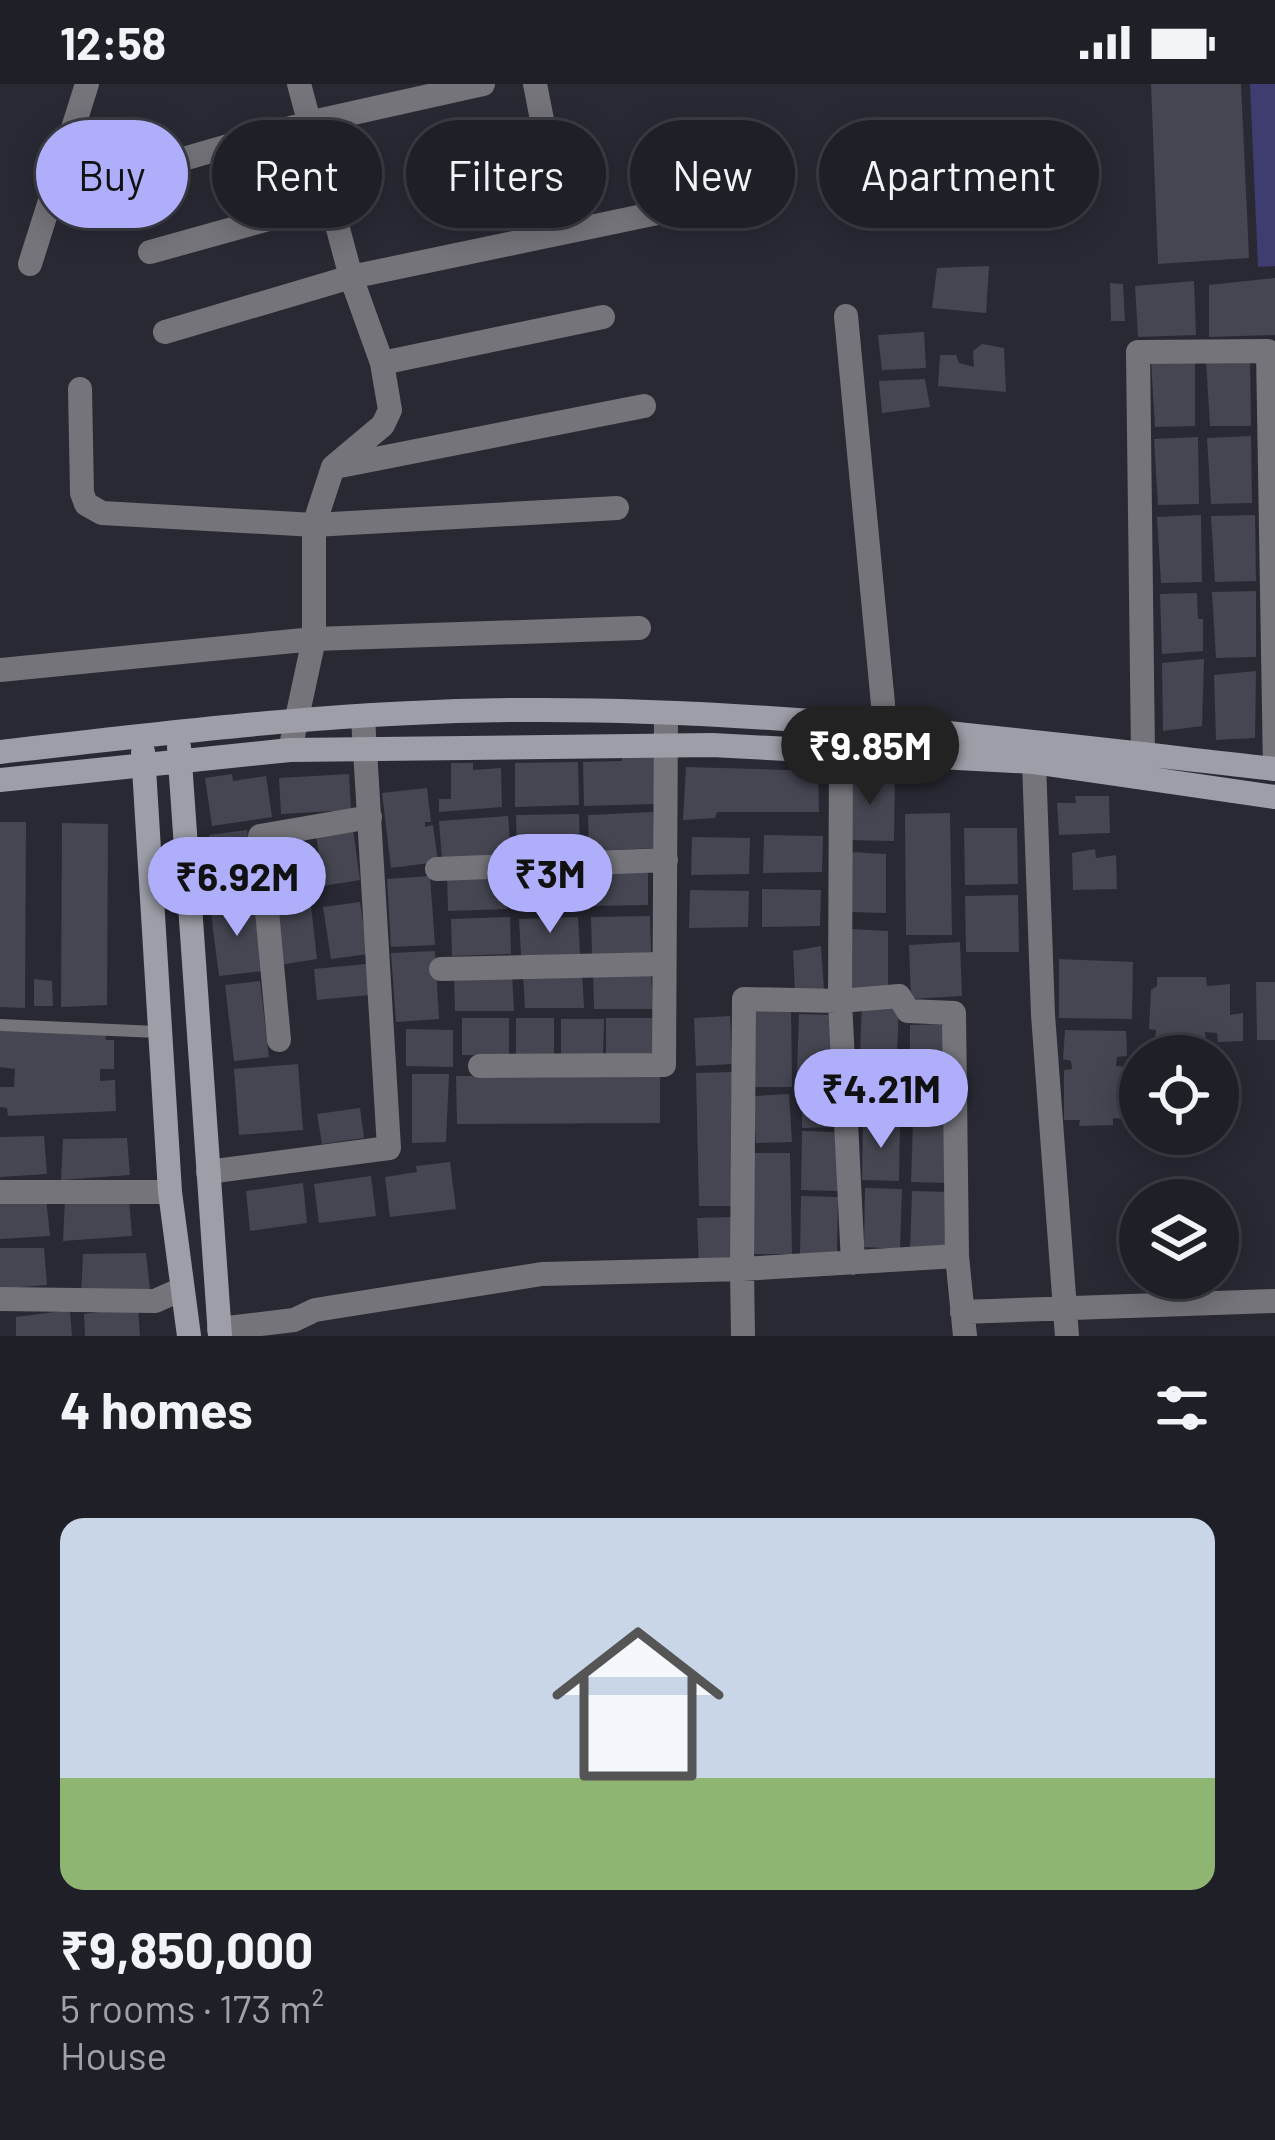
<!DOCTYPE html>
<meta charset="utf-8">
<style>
:root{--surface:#1f1f27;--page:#2c2c33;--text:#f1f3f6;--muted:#a1a2a7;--line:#3c3d44;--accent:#aeaefa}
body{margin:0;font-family:Barlow,sans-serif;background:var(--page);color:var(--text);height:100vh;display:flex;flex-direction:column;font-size:45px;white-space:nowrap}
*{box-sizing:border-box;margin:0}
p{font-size:39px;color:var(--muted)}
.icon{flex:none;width:66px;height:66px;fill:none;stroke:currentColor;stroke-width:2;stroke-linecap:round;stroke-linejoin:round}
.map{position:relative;height:1252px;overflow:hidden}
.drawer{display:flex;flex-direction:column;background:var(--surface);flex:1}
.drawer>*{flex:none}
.banner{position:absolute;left:36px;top:36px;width:1203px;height:108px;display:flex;gap:24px}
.buttons{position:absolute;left:1119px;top:951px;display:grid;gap:24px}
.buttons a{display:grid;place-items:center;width:120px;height:120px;border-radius:50%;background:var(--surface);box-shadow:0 6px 30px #0003,0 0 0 3px var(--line);font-size:60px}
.price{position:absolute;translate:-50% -102px;padding:0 27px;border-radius:42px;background:var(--accent);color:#111;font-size:39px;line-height:78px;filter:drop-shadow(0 3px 6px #0008)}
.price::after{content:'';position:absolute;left:50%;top:72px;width:36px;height:27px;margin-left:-18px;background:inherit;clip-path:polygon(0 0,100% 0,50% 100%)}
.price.selected{background:#222;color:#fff}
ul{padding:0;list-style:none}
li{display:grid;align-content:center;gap:24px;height:636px;padding:0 60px}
li span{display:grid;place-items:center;height:372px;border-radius:24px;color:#555}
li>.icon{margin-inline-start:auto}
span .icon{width:216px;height:216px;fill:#fffc;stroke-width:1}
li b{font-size:51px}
h2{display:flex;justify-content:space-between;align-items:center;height:144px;padding:0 60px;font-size:51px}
.pill{padding:0 42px;border-radius:54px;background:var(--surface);box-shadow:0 6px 30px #0003,0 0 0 3px var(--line);font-size:42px;line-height:108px}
.pill.selected{background:var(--accent);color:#111}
.status{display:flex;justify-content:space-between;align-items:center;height:84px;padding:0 60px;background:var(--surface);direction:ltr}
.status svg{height:33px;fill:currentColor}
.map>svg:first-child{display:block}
.green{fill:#3f3d6f}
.building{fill:#464652}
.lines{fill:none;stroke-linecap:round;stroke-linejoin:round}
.lane{stroke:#74747a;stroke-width:12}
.street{stroke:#74747a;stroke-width:24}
.secondary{stroke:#9e9ea8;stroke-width:24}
</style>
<div class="status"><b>12:58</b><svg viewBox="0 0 49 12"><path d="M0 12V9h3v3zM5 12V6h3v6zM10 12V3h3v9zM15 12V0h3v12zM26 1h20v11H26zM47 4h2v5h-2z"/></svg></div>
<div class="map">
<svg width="1275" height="1252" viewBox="0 0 1275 1252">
<rect width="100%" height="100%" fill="#292934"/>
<path class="green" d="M1250,0H1275V182L1258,183Z"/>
<path class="building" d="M1151,0H1241L1249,174L1158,180Z
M989,182L986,229L932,224L937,184Z
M1275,194V251L1209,253V201Z
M1194,197L1196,251L1138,253L1135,202Z
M1110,199L1123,200L1125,237H1111Z
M924,248L926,284L882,286L878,251Z
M982,260L1004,264L1006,308L938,302L940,271H956L959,279L974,283L973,267Z
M1250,275L1251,342H1210L1206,276Z
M1195,276V342L1155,343L1151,277Z
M925,295L930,323L882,329L879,297Z
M1251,352L1252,419L1211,420L1207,354Z
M1198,353L1199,420L1158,421L1154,355Z
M1201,431L1202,498L1161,499L1157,433Z
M1255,431L1256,497L1215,498L1211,432Z
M1256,507V573L1216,574L1212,508Z
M1197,509L1198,535H1203V567L1162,570L1160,510Z
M1204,575L1202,642L1163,647L1162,579Z
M1256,587L1255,654L1216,656L1214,591Z
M654,670L656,720L584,722L583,678L622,677V671Z
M578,678L579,721L515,723V679Z
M451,679H473V686L501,684L502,723L439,728V715H451Z
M686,683L818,687L819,728H717L715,734L683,736Z
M232,690L233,697L266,692L272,733L212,742L205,694Z
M349,690L351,726L281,730L279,694Z
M846,691H895L894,757L845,756Z
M427,704L431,738H425V743L433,741L438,778L391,784L382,709Z
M1075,712H1109L1110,749L1059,751L1057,719H1076Z
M653,728L655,764L589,767L588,731Z
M950,729L952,851H906L905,730Z
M579,730L580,773L517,775L516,731Z
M508,732L511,771L442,776L439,737Z
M0,738H26L25,924L0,923Z
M62,739L108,740L107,921L61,923Z
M964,744H1017L1018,800L965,801Z
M353,745L360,796L323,802L316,750Z
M247,746L255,805L218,810L209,751Z
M764,751L823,752L822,788L763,789Z
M692,753L750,754L749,790L691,791Z
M305,759L313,811L276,816L269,764Z
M1095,765L1096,774L1116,771L1117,805L1073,806L1072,769Z
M850,768L886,770V829L848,828Z
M648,784V821L590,822L589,786Z
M577,785L579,823H520L519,787Z
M506,788L507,825L448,827L447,789Z
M430,792L435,861L391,863L387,795Z
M762,805L821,806L820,842L762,843Z
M690,806L749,807L748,843L689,844Z
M1018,811L1019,868H966L965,812Z
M254,817L263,887L219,892L210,822Z
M360,818L368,870L331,875L323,823Z
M311,822L317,875L280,881L274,829Z
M650,832L651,869L592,870L591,833Z
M510,833L511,870L452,872L451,835Z
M578,833L580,871H521L519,835Z
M852,845L888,847V906L850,904Z
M960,858L962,912L911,915L909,861Z
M821,862L824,907L795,908L793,867Z
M435,867L439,935L396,938L391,869Z
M1059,875L1133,878L1132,935L1059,934Z
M366,880L369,911L317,916L314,885Z
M582,887L584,924H525L523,889Z
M651,888L653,925H594L593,889Z
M512,889L514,927H455L454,891Z
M1157,893H1206L1207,902L1230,900V931L1243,929V957L1218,958L1217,949L1205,948L1206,958L1155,956L1156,946L1149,945L1151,906L1157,902Z
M34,895L52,897L53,922H34Z
M260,897L269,973L234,977L225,901Z
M1256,898H1275V956H1257Z
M862,920L899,922L897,971L860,969Z
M753,922H791L792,1003H754Z
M799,930L836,931L834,990L797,989Z
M730,932L732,980L696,982L694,934Z
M462,934H509V971H462Z
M516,934H554V971H516Z
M606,934H653V971H606Z
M561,935H604L603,972L561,971Z
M947,940L948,975H910V941Z
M406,945L453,946V983L406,982Z
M1065,946L1126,947L1127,972L1117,973L1116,982L1126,983V1035L1113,1034V1041L1079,1042L1080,1036H1064V986L1072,985L1071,977L1063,975Z
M0,947L105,949L106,956H114V985H100V997L115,996L116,1027L8,1032L7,1024L0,1023V1003H14L15,985L0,983Z
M862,974L898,975L897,1034L860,1033Z
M912,977H948L947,1037L910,1036Z
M298,980L303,1046L239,1051L234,985Z
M732,988L735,1122H699L696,989Z
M412,990H449L446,1058L412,1059Z
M660,991V1039L457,1040L456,992Z
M802,999H836L838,1043L802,1044Z
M789,1010L792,1058L756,1059L753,1012Z
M360,1024L364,1054L322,1060L317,1030Z
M863,1037L900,1038L899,1097L862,1096Z
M913,1039L950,1040L948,1099L911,1098Z
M802,1047L839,1048L838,1107L801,1106Z
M44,1052L47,1090L0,1093V1053Z
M127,1054L130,1091L61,1096L63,1055Z
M753,1069H790L792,1170H754Z
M450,1078L456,1125L390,1133L385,1093L417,1088L416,1082Z
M371,1092L376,1132L319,1139L314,1100Z
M303,1099L307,1139L250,1147L246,1107Z
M865,1104L902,1105L900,1165L864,1163Z
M912,1107L949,1108L947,1168L910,1167Z
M801,1112L838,1113L837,1172L800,1171Z
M46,1114L50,1152L0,1155V1115Z
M65,1115H129L132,1152L63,1157Z
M733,1133L735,1180L699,1182L697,1134Z
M0,1164H44L47,1201L0,1205Z
M146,1169L150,1206L81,1211L83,1170Z
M138,1223L140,1252H85L84,1230Z
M70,1226L72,1252H16V1233Z"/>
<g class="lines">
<path class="lane" d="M0,941L157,948"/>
<path class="street" d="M535,0L564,148
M114,95L308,39L483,0
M150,168L330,118
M30,180L87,0
M846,232L885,641
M165,248L351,193L662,128
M382,279L603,233
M80,305L82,409L86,420L102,429L314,441L617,424
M340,382L644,322
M0,586L314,555L639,544
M290,666L314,555V441L333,383L383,341L390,326L382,279L351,193L299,0
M841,666L840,917L853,1179
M1143,671L1138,268L1268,267L1275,685
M1034,678L1043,931L1067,1252
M437,785L666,776
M441,885L662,880
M279,956L260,752L370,733
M480,982L664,981L666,631
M208,1088L389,1064L363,633
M0,1108H170
M957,1172L742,1185L744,915L840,917L899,912L908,927L954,929L957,1172L965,1252
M0,1215L155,1217L182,1205
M962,1228L1275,1217
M219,1245L294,1236L315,1226L542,1190L742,1185L743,1252"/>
<path class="secondary" d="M179,663L220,1252
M0,668C180,647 361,625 543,626C788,626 1032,658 1275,685
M143,668L170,1108L189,1252
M0,696L290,666L712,661L1034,678L1275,713"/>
</g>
</svg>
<div class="buttons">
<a><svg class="icon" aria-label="locate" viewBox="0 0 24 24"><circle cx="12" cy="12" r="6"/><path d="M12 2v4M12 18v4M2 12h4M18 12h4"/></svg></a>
<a><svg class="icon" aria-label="layers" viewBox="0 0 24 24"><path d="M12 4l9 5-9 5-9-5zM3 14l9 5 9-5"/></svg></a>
</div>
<b class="price selected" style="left:870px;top:724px">₹9.85M</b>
<b class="price" style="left:550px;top:852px">₹3M</b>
<b class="price" style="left:237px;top:855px">₹6.92M</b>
<b class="price" style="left:881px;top:1067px">₹4.21M</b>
<div class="banner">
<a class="pill selected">Buy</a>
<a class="pill">Rent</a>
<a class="pill">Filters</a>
<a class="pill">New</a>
<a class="pill">Apartment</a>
</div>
</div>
<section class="drawer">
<h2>4 homes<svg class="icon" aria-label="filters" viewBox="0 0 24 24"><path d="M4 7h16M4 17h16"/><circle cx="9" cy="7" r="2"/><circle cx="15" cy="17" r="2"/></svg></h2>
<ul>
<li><span style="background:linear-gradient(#c9d6e8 70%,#8fb573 0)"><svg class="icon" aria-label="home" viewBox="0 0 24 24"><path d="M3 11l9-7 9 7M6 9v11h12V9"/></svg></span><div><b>₹9,850,000</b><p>5 rooms · 173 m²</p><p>House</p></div></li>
</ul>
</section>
